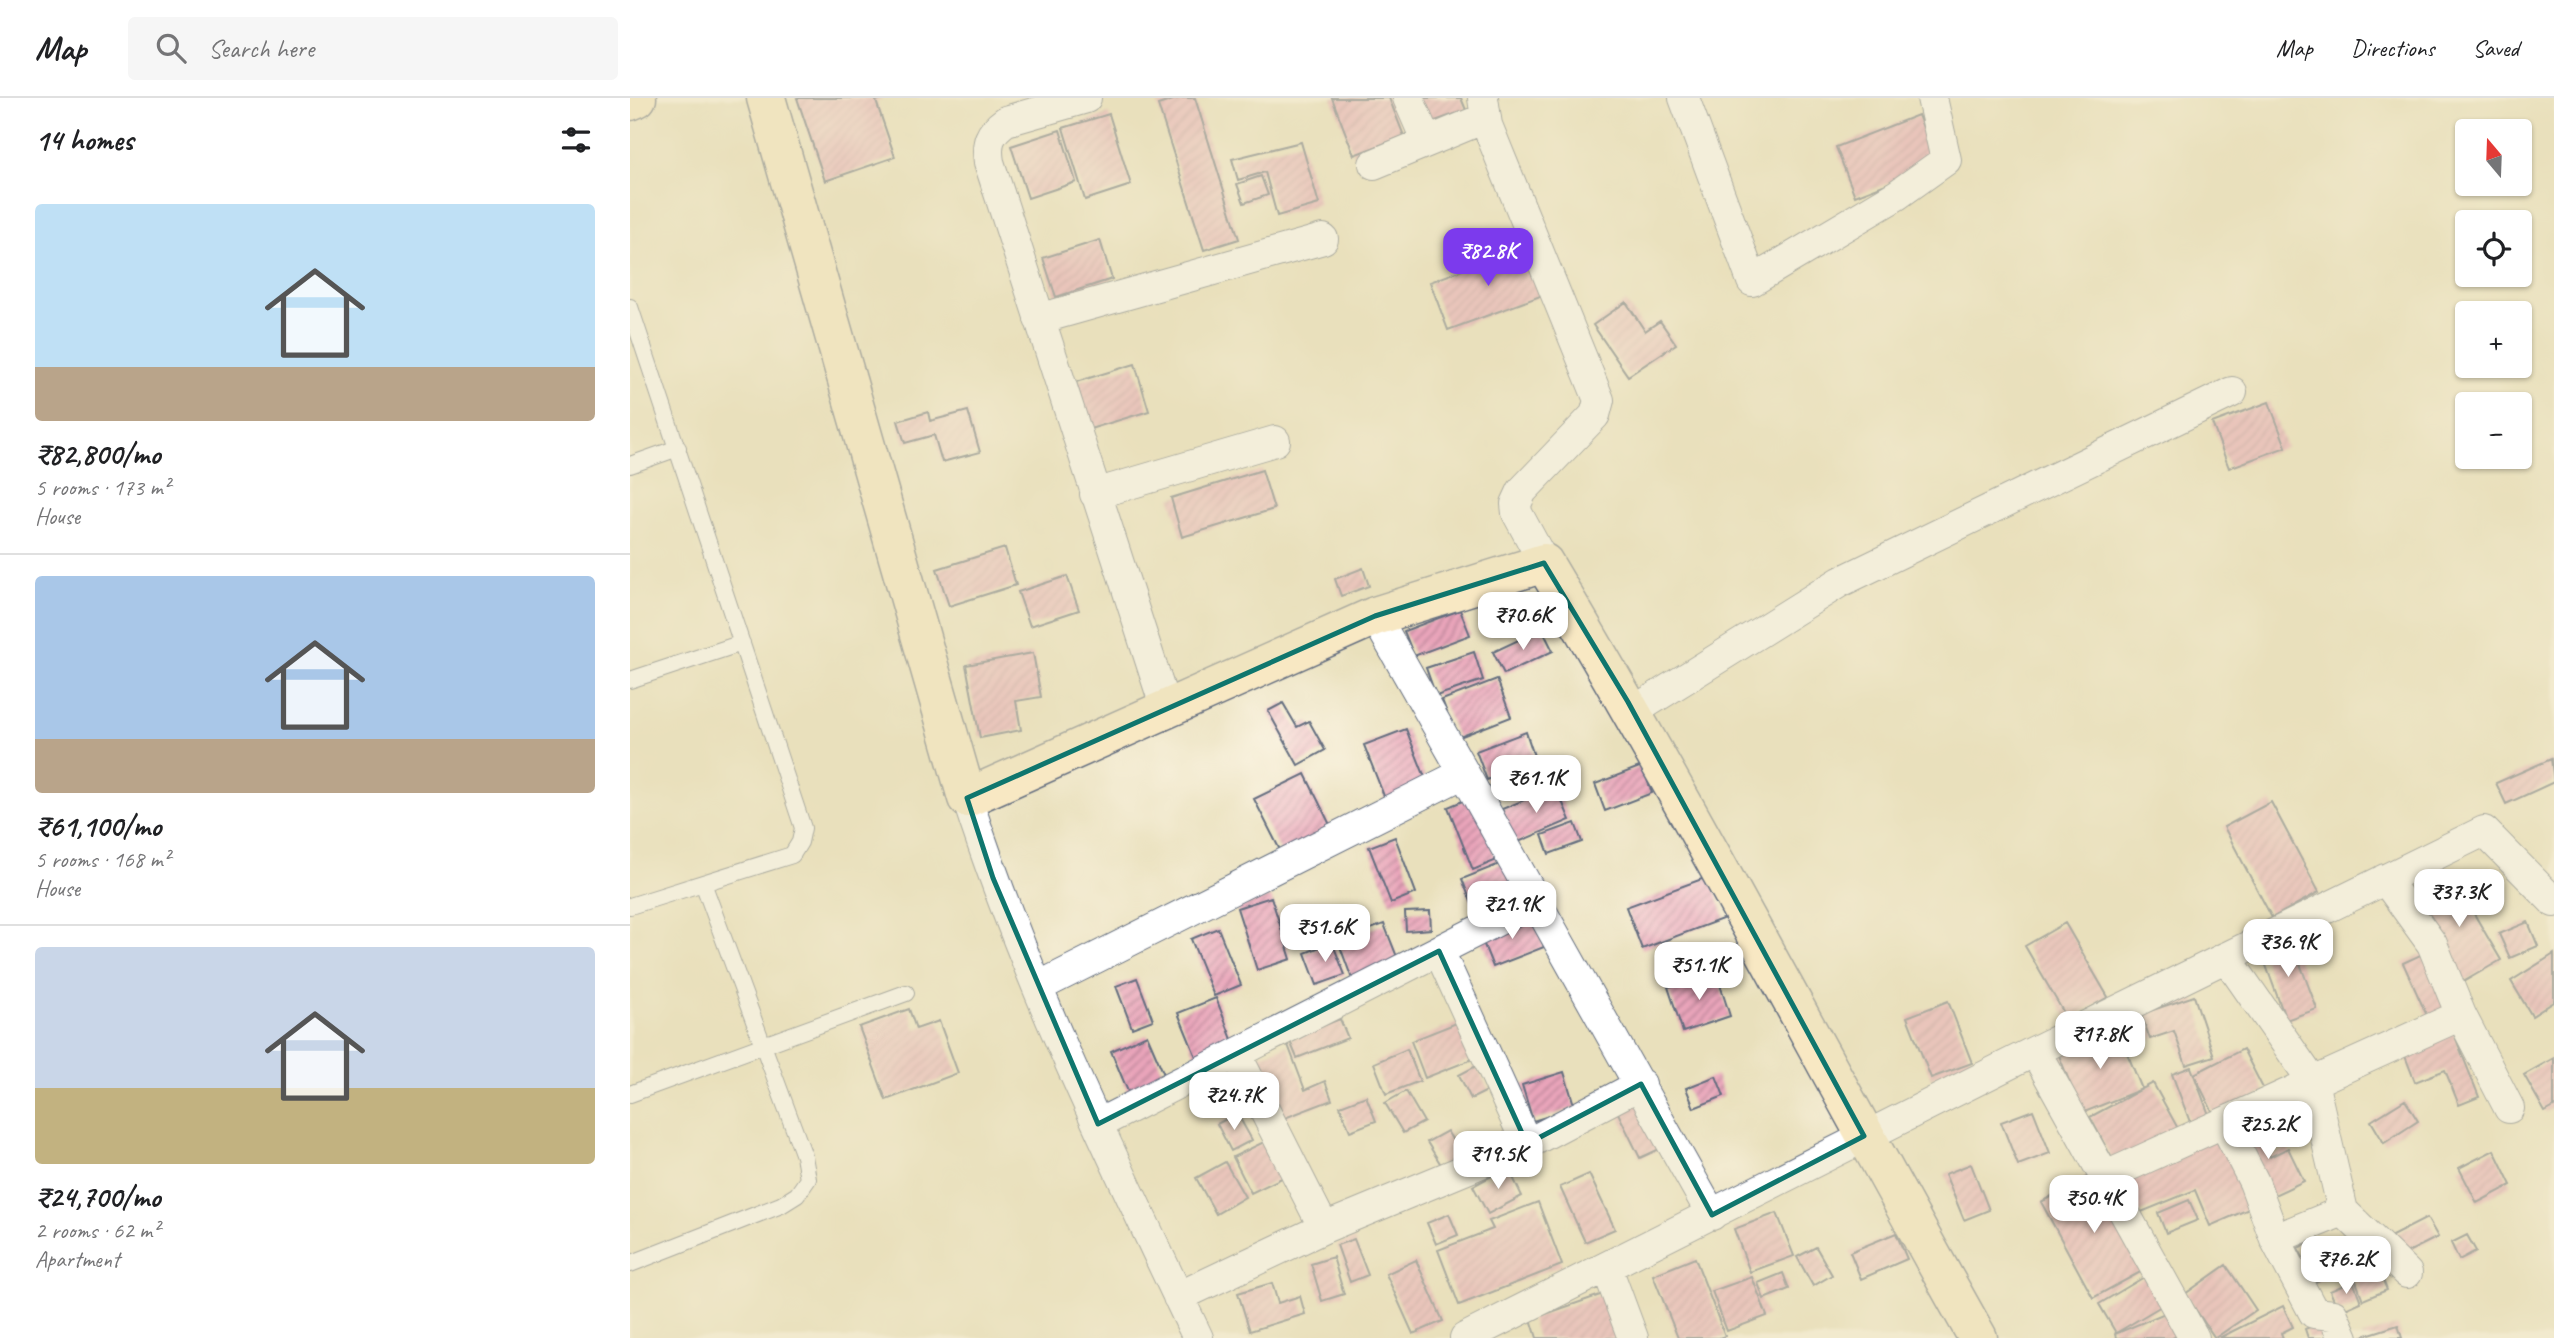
<!DOCTYPE html>
<meta charset="utf-8">
<style>
:root{--surface:#fff;--page:#f6f6f6;--text:#202124;--muted:#757577;--line:#e0e0e0;--accent:#7c3aed}
body{margin:0;font-family:Caveat,sans-serif;background:var(--page);color:var(--text);height:100vh;display:flex;flex-direction:column;font-size:26px;white-space:nowrap}
*{box-sizing:border-box;margin:0}
p{font-size:23px;color:var(--muted)}
.icon{flex:none;width:38px;height:38px;fill:none;stroke:currentColor;stroke-width:2;stroke-linecap:round;stroke-linejoin:round}
.map{position:relative;flex:1;overflow:hidden}
.side{display:flex;flex-direction:column;background:var(--surface);width:630px}
.side>*{flex:none}
.needle{width:46px;rotate:341deg}
.tools{position:absolute;left:1825px;top:21px;display:grid;gap:14px}
.tools a{display:grid;place-items:center;width:77px;height:77px;border-radius:7px;background:var(--surface);box-shadow:0 2px 5px #0004;font-size:35px}
.price{position:absolute;translate:-50% -60px;padding:0 16px;border-radius:14px;background:#fff;color:#222;font-size:23px;line-height:46px;filter:drop-shadow(0 2px 4px #0008)}
.price::after{content:'';position:absolute;left:50%;top:42px;width:21px;height:16px;margin-left:-10px;background:inherit;clip-path:polygon(0 0,100% 0,50% 100%)}
.price.active{background:var(--accent);color:#fff}
ul{padding:0;list-style:none}
li{display:grid;align-content:center;gap:14px;height:371px;padding:0 35px}
li+li{border-top:2px solid var(--line)}
li span{display:grid;place-items:center;height:217px;border-radius:7px;color:#555}
li>.icon{margin-inline-start:auto}
span .icon{width:126px;height:126px;fill:#fffc;stroke-width:1}
li b{font-size:30px}
h2{display:flex;justify-content:space-between;align-items:center;height:84px;padding:0 35px;font-size:30px}
header{display:flex;align-items:center;gap:42px;box-sizing:border-box;height:98px;padding:0 35px;background:var(--surface);border-bottom:2px solid var(--line)}
header strong{font-size:33px}
nav{display:flex;gap:38px;margin-inline-start:auto;font-size:24px}
.search{width:490px;height:63px;background:var(--page);display:flex;align-items:center;gap:18px;box-sizing:border-box;padding:0 24px;border-radius:7px;color:var(--muted);font-size:26px}
main{display:flex;flex:1;min-height:0}
.map>svg:first-child{display:block}
.building{fill:url(#building-hatch)}
.lines{fill:none;stroke-linecap:round;stroke-linejoin:round}
.lane-casing{stroke:#636d7f;stroke-width:18}
.street-casing{stroke:#636d7f;stroke-width:32}
.secondary-casing{stroke:#636d7f;stroke-width:41}
.lane{stroke:#fff;stroke-width:16}
.street{stroke:#fff;stroke-width:30}
.secondary{stroke:#f8e8c3;stroke-width:38}
.marked{fill:none;stroke:#0f766e;stroke-width:5;stroke-linejoin:round}
</style>
<header>
<strong>Map</strong>
<div class="search"><svg class="icon" aria-label="search" viewBox="0 0 24 24"><circle cx="10" cy="10" r="6"/><path d="M15 15l6 6"/></svg>Search here</div>
<nav><a>Map</a><a>Directions</a><a>Saved</a></nav>
</header>
<main>
<section class="side">
<h2>14 homes<svg class="icon" aria-label="filters" viewBox="0 0 24 24"><path d="M4 7h16M4 17h16"/><circle cx="9" cy="7" r="2"/><circle cx="15" cy="17" r="2"/></svg></h2>
<ul>
<li><span style="background:linear-gradient(#bfe0f5 75%,#b9a48a 0)"><svg class="icon" aria-label="home" viewBox="0 0 24 24"><path d="M3 11l9-7 9 7M6 9v11h12V9"/></svg></span><div><b>₹82,800/mo</b><p>5 rooms · 173 m²</p><p>House</p></div></li>
<li><span style="background:linear-gradient(#a9c7e8 75%,#b9a48a 0)"><svg class="icon" aria-label="home" viewBox="0 0 24 24"><path d="M3 11l9-7 9 7M6 9v11h12V9"/></svg></span><div><b>₹61,100/mo</b><p>5 rooms · 168 m²</p><p>House</p></div></li>
<li><span style="background:linear-gradient(#c9d6e8 65%,#c2b280 0)"><svg class="icon" aria-label="home" viewBox="0 0 24 24"><path d="M3 11l9-7 9 7M6 9v11h12V9"/></svg></span><div><b>₹24,700/mo</b><p>2 rooms · 62 m²</p><p>Apartment</p></div></li>
</ul>
</section>
<div class="map">
<svg width="1924" height="1240" viewBox="0 0 1924 1240">
<defs>
<pattern id="building-hatch" width="6" height="6" patternUnits="userSpaceOnUse" patternTransform="scale(1.75)"><rect width="6" height="6" fill="#e9a4ba"/><path d="M-1 1l2-2M0 6l6-6M5 7l2-2" fill="none" stroke="#bc869a"/></pattern>
</defs>
<rect width="100%" height="100%" fill="#fcf5e5"/>
<filter id="ink" filterUnits="userSpaceOnUse"><feTurbulence type="fractalNoise" baseFrequency=".0143" numOctaves="2"/><feDisplacementMap in="SourceGraphic" scale="14" xChannelSelector="R" yChannelSelector="G"/><feConvolveMatrix kernelMatrix="1 2 1 2 8 2 1 2 1" color-interpolation-filters="sRGB"/></filter>
<filter id="wash" filterUnits="userSpaceOnUse"><feTurbulence type="fractalNoise" baseFrequency=".00686" numOctaves="4" result="noise"/><feDisplacementMap in="SourceGraphic" scale="28" xChannelSelector="R" yChannelSelector="G"/><feGaussianBlur stdDeviation="1.57" result="paint"/><feColorMatrix in="noise" values="0 0 0 0 0 0 0 0 0 0 0 0 0 0 0 0 0 1.4 0 .05"/><feComposite in="paint" operator="in"/></filter>
<g filter="url(#wash)">
<rect width="100%" height="100%" fill="#e9e0bc"/>
<g id="blocks">
<path class="building" d="M167,0H254L246,3L265,59L195,83Z
M549,0H565L609,141L574,152L528,7Z
M702,0H759L774,38L724,57Z
M784,0H831L836,12L794,27Z
M479,16L501,87L455,102L433,30Z
M1288,17L1308,66L1225,98L1206,49Z
M430,32L446,84L398,100L381,48Z
M671,44L689,106L647,118L635,74L608,82L602,61Z
M631,78L638,97L614,105L607,86Z
M470,142L482,181L426,199L413,160Z
M899,147L916,196L818,232L800,184Z
M996,204L1015,233L1030,223L1046,246L998,278L963,227Z
M505,266L519,313L460,331L446,284Z
M1639,304L1656,349L1599,370L1582,325Z
M338,313L350,354L312,364L304,337L275,345L268,323L298,314L300,323Z
M632,372L644,411L552,439L541,400Z
M375,450L386,487L319,508L307,471Z
M733,470L739,488L711,498L705,481Z
M437,478L449,512L400,528L388,494Z
M870,507L877,527L862,532L854,513Z
M830,512L840,537L784,558L774,533Z
M912,531L923,553L874,576L863,554Z
M844,554L853,582L806,598L796,570Z
M403,555L411,599L386,603L391,632L350,640L336,567Z
M867,581L881,619L827,640L812,602Z
M653,605L667,629L679,623L695,652L668,667L638,613Z
M776,631L798,687L756,703L734,647Z
M896,634L906,664L857,682L846,653Z
M1921,661L1924,684L1876,706L1866,685Z
M1012,668L1022,695L975,713L965,686Z
M675,676L703,733L653,758L624,701Z
M926,689L940,722L886,745L872,711Z
M842,699L867,762L843,772L818,709Z
M1641,704L1689,794L1642,820L1594,729Z
M945,725L952,744L919,756L912,737Z
M765,739L786,795L761,805L739,749Z
M877,763L893,803L848,821L832,781Z
M1080,778L1095,820L1012,851L996,809Z
M1832,778L1848,804L1840,809L1871,862L1833,884L1786,804Z
M641,799L661,861L627,872L607,810Z
M800,813L801,831L776,833L775,814Z
M902,818L914,849L863,869L850,837Z
M1898,824L1908,848L1880,860L1869,836Z
M1435,825L1478,899L1438,922L1395,848Z
M754,826L769,864L722,881L708,843Z
M588,830L611,887L584,898L561,841Z
M1660,839L1687,911L1656,922L1630,851Z
M702,844L715,877L687,887L675,855Z
M1799,853L1824,907L1798,920L1773,865Z
M1924,856V904L1902,918L1881,883Z
M1086,874L1100,918L1053,934L1038,889Z
M507,880L523,922L502,930L486,888Z
M1564,898L1584,958L1556,967L1544,933L1520,941L1511,916Z
M586,900L603,944L566,959L548,915Z
M1318,903L1342,965L1301,980L1277,919Z
M279,911L286,931L309,923L328,975L256,1002L229,929Z
M710,921L718,940L667,960L659,941Z
M829,924L843,961L795,980L781,943Z
M1487,931L1512,991L1452,1015L1428,955Z
M1822,931L1849,999L1829,1007L1815,972L1785,984L1772,950Z
M517,937L536,981L499,996L481,953Z
M658,947L675,992L695,983L702,1002L647,1023L618,962Z
M777,951L790,983L756,996L744,965Z
M1613,951L1635,994L1585,1019L1564,976Z
M1924,960V1009L1915,1014L1894,977Z
M846,968L859,992L841,1001L829,977Z
M1561,969L1579,1017L1560,1024L1542,976Z
M934,974L945,1010L903,1023L892,987Z
M1086,978L1094,998L1064,1010L1056,990Z
M1523,985L1551,1036L1487,1070L1460,1019Z
M776,993L794,1024L773,1035L755,1005Z
M736,998L746,1023L720,1033L710,1008Z
M1008,998L1034,1049L1010,1060L985,1009Z
M1775,1002L1788,1023L1754,1045L1741,1023Z
M1403,1012L1420,1055L1388,1067L1371,1024Z
M607,1015L622,1042L601,1053L587,1026Z
M1620,1017L1640,1059L1658,1050L1674,1083L1638,1100L1603,1025Z
M817,1033L833,1059L813,1070L797,1044Z
M1589,1035L1628,1107L1580,1128L1565,1092L1509,1115L1492,1077Z
M640,1041L658,1077L621,1095L603,1059Z
M1864,1052L1881,1087L1847,1105L1829,1070Z
M595,1064L615,1099L586,1116L566,1080Z
M1341,1066L1359,1112L1334,1122L1315,1076Z
M878,1069L892,1098L858,1116L843,1088Z
M1464,1075L1516,1171L1463,1200L1411,1104Z
M959,1076L985,1131L955,1144L930,1089Z
M1559,1102L1568,1122L1536,1135L1528,1115Z
M908,1104L932,1167L829,1207L808,1152L863,1131L859,1123Z
M1147,1115L1164,1158L1120,1174L1104,1131Z
M819,1116L828,1137L806,1146L797,1125Z
M1797,1120L1808,1139L1768,1159L1758,1140Z
M1266,1135L1277,1161L1231,1181L1220,1154Z
M1837,1137L1846,1153L1829,1162L1821,1145Z
M1688,1140L1705,1174L1686,1184L1668,1150Z
M724,1141L738,1177L720,1184L707,1147Z
M1186,1149L1202,1177L1183,1188L1167,1159Z
M1743,1158L1757,1192L1733,1202L1720,1167Z
M703,1159L714,1196L692,1203L681,1166Z
M1065,1160L1095,1238L1089,1240H1048L1023,1177Z
M786,1162L813,1223L783,1236L756,1176Z
M1596,1167L1626,1212L1585,1240L1555,1196Z
M1153,1175L1159,1191L1134,1201L1128,1185Z
M1521,1175L1538,1204L1486,1235L1469,1206Z
M1122,1179L1137,1218L1097,1233L1082,1193Z
M1723,1183L1731,1204L1709,1214L1700,1193Z
M642,1185L648,1205L670,1198L675,1216L620,1233L608,1195Z
M973,1196L989,1240H907L901,1221Z
M1653,1208L1663,1229L1651,1235L1653,1240H1589Z
M1542,1212L1552,1236L1542,1240H1486L1485,1236Z
M1700,1220L1708,1240H1678L1675,1231Z
M1768,1227L1772,1240H1730V1239Z"/>
</g>
</g>
<g filter="url(#ink)">
<use href="#blocks" fill-opacity="0" stroke="#636d7f" stroke-width="2"/>
<g class="lines">
<g class="lane-casing">
<path id="lane" d="M0,209L173,730L170,744L162,757L0,808
M0,367L48,350
M0,582L112,545
M0,996L276,895
M0,1166L151,1107L167,1097L178,1081L174,1058L73,785"/>
</g>
<g class="street-casing">
<path id="street" d="M456,0L376,23C359,35 356,45 359,64L536,611
M778,0L797,44
M853,0L857,27L969,302L965,317L892,393L886,406L887,415L914,465
M1054,0L1122,183L1267,97L1316,62L1302,0
M744,66L855,20
M409,221L693,141
M465,396L645,343
M1002,614L1210,484L1602,294
M834,675L1082,1117
M337,700C397,886 484,1063 568,1240
M1755,781L1802,846L1831,917L1879,1010
M809,853L897,1046
M1596,859L1683,984L1713,1113L1777,1175
M408,889L834,675L745,518
M606,956L694,1130
M1594,1025L1624,1084L1645,1141L1684,1215L1703,1217L1713,1240
M468,1026L906,803
M1474,1079L1831,917
M1645,1141L1713,1113
M977,1170L1003,1240
M548,1199L694,1130L897,1046L1011,986
M835,1240L1405,953
M1564,1240L1405,953L1854,733L1924,804"/>
</g>
<g class="secondary-casing">
<path id="secondary" d="M136,0L337,700L745,518L914,465C1066,719 1202,982 1348,1240
M0,3L7,0"/>
</g>
<use href="#lane" class="lane"/>
<use href="#street" class="street"/>
<use href="#secondary" class="secondary"/>
</g>
</g>
<path d="M0 0H1924V1240H0ZM914,465L998,604L1234,1038L1082,1117L1011,986L897,1046L809,853L468,1026L363,780L337,700L745,518Z" fill="#e9e0bc" fill-opacity=".55" fill-rule="evenodd"/>
<path class="marked" d="M914,465L998,604L1234,1038L1082,1117L1011,986L897,1046L809,853L468,1026L363,780L337,700L745,518Z"/>
</svg>
<div class="tools">
<a><svg class="needle" viewBox="-14 -14 28 28"><path d="M0-13l5 13h-10z" fill="#e53935"/><path d="M0 13l5-13h-10z" fill="#757577"/></svg></a>
<a><svg class="icon" aria-label="locate" viewBox="0 0 24 24"><circle cx="12" cy="12" r="6"/><path d="M12 2v4M12 18v4M2 12h4M18 12h4"/></svg></a>
<a>+</a>
<a>−</a>
</div>
<b class="price active" style="left:858px;top:190px">₹82.8K</b>
<b class="price" style="left:893px;top:554px">₹70.6K</b>
<b class="price" style="left:906px;top:717px">₹61.1K</b>
<b class="price" style="left:1829px;top:831px">₹37.3K</b>
<b class="price" style="left:882px;top:843px">₹21.9K</b>
<b class="price" style="left:695px;top:866px">₹51.6K</b>
<b class="price" style="left:1658px;top:881px">₹36.9K</b>
<b class="price" style="left:1069px;top:904px">₹51.1K</b>
<b class="price" style="left:1470px;top:973px">₹17.8K</b>
<b class="price" style="left:604px;top:1034px">₹24.7K</b>
<b class="price" style="left:1638px;top:1063px">₹25.2K</b>
<b class="price" style="left:868px;top:1093px">₹19.5K</b>
<b class="price" style="left:1464px;top:1137px">₹50.4K</b>
<b class="price" style="left:1716px;top:1198px">₹76.2K</b>
</div>
</main>
